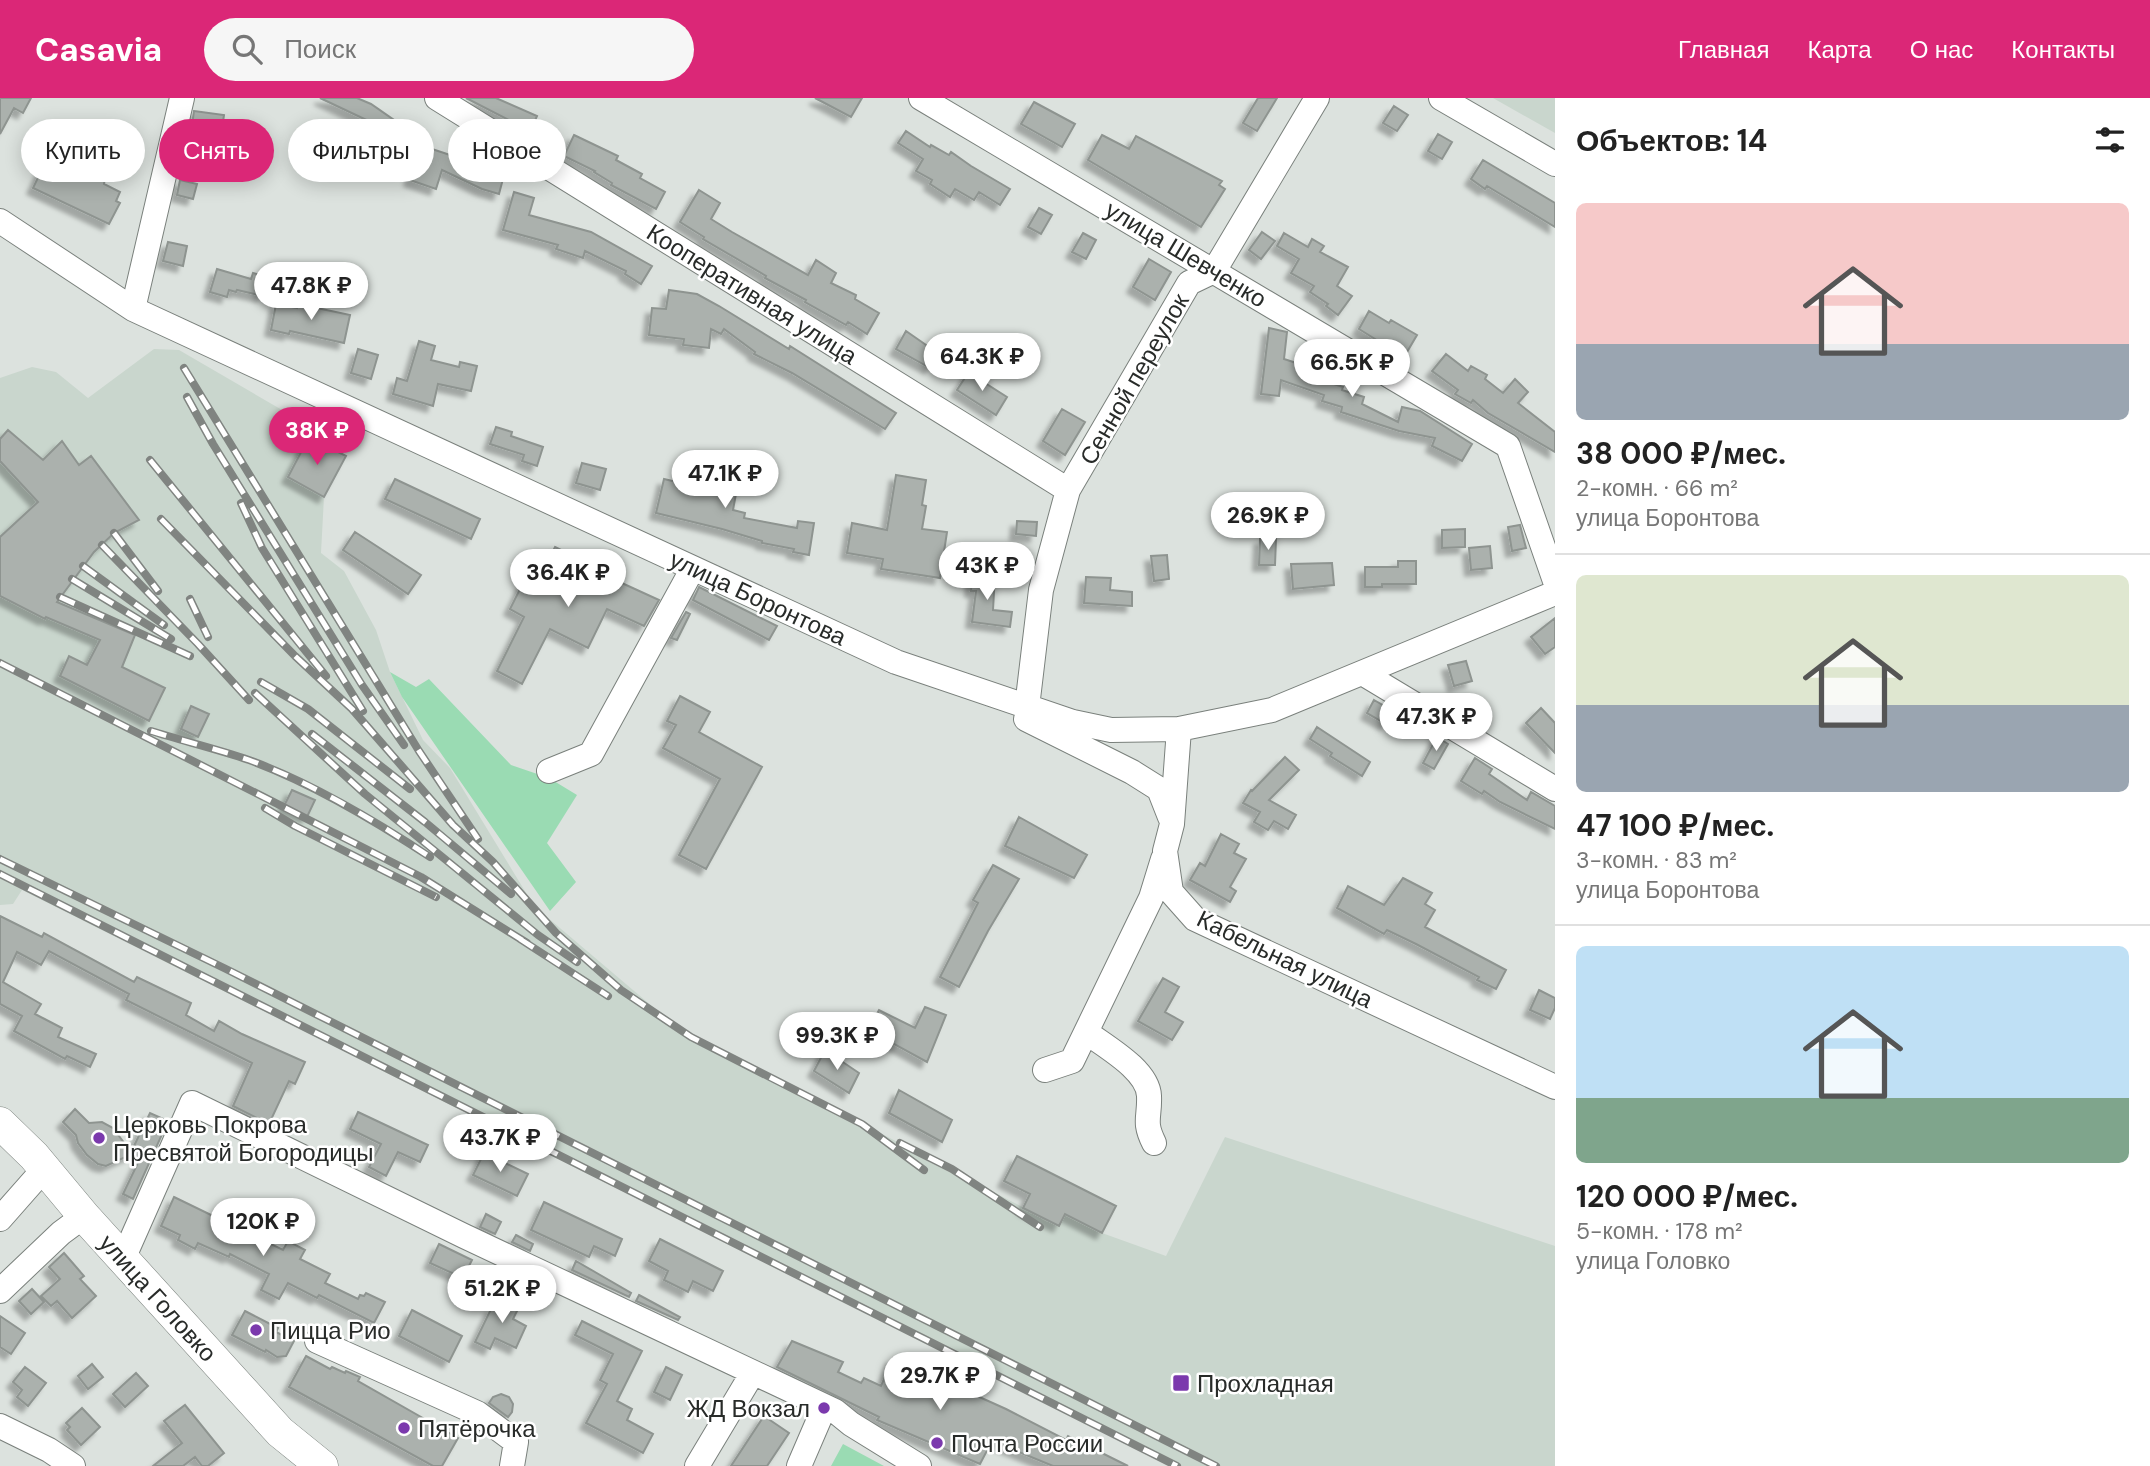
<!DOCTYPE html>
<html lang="ru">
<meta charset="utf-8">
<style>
:root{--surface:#fff;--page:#f6f6f6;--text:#222;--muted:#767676;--line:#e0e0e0;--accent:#db2777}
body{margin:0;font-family:"DM Sans",sans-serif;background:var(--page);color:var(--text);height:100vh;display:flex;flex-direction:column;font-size:26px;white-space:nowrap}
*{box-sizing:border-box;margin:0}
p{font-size:23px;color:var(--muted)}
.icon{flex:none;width:38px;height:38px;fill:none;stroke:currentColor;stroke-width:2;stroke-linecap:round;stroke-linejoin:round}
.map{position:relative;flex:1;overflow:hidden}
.drawer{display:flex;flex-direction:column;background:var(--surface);width:595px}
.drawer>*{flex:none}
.banner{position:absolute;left:21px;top:21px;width:665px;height:63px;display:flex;gap:14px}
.price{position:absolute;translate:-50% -60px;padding:0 16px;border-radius:24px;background:#fff;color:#222;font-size:23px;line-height:46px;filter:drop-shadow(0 2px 4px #0008)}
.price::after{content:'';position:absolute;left:50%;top:42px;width:21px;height:16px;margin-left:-10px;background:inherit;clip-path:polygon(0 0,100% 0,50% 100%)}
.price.selected{background:var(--accent);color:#fff}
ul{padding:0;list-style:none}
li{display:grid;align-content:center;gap:14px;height:371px;padding:0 21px}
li+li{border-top:2px solid var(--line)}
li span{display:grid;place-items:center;height:217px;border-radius:10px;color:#555}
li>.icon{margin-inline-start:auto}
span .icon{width:126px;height:126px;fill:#fffc;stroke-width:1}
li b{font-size:30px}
h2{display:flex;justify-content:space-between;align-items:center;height:84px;padding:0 21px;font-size:30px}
.chip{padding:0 24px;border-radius:32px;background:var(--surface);box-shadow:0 4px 18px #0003;font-size:24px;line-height:63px}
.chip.selected{background:var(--accent);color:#fff}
header{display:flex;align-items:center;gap:42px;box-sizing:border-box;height:98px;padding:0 35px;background:var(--accent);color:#fff}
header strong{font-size:33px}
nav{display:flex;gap:38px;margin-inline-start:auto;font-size:24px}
.search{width:490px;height:63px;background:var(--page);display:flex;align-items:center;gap:18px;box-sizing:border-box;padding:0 24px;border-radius:38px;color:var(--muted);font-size:26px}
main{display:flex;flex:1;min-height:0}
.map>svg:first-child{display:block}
.built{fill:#c9d6cd}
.green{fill:#9adbb3}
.building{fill:#abb1ad;stroke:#8e9490;stroke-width:2;filter:url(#shadow)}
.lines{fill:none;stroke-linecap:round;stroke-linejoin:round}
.minor-casing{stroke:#7a807c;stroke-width:26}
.major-casing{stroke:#7a807c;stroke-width:33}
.minor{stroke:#fff;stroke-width:24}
.major{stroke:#fff;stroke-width:32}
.rail-casing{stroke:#808481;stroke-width:8}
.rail{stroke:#fff;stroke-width:5;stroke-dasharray:16;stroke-linecap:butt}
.poi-dot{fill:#7b39ad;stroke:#fff;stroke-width:2.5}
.labels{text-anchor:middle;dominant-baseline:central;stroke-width:5;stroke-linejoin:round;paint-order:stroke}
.street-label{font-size:24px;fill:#282b29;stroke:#fff}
.poi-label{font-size:24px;fill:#282b29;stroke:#fff;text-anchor:start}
</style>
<header>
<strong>Casavia</strong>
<div class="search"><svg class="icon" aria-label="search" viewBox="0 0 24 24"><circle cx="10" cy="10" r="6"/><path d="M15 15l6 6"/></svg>Поиск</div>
<nav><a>Главная</a><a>Карта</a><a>О нас</a><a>Контакты</a></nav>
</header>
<main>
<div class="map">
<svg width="1555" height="1368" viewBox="0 0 1555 1368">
<defs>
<filter id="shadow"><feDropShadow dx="-6" dy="6" stdDeviation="2" flood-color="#0004"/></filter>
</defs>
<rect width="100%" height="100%" fill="#dce2de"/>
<path class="built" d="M1493,0H1555V35Z
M154,251L179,252L289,316L309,339L288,379L324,399L321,455L344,473L376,532L390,574L423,642L450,670L534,808L653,909L657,914L655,918L1059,1128L1065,1116L1102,1135L1166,1158L1225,1039L1555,1148V1368H1171L22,792L13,806L0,807V280L32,269L56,274L88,300Z"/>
<path class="green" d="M390,574L416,589L429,581L511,667L549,680L577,697L547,745L576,784L550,813L402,599Z
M843,1346L884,1368H831Z"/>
<path class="building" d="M0,0H31L23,15L14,10L0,36Z
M320,0H357L371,6L400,26L419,33L413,51L387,42L373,33L377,27Z
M466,0H496L537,18L529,36L509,27V22Z
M815,0H862L851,19Z
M1258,0H1277L1257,33L1243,25Z
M1034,4L1075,26L1062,49L1021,26Z
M1394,8L1408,17L1397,33L1383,25Z
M194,13L224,17L220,45L190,41Z
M906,33L930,49L931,47L949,57L951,54L971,68L1010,91L1000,107L979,94L974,102L955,91L950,99L930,86L932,82L916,73L923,61L898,45Z
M1438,36L1452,44L1442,61L1428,53Z
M574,37L618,58L616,62L642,76L640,80L665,94L656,111L611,87L612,85L594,74L595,73L564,58Z
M1102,37L1129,51L1136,38L1222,83L1219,87L1225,91L1201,129L1088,62Z
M420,47L462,61L464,56L482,64L480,70L504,77L499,96L482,91L442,72L436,91L410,82Z
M54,59L71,67L72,63L78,65L81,59L94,66L91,72L105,79L104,86L120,94L116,103L120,105L109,126L33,90L46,63L51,65Z
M1483,62L1555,105V129L1487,88L1485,91L1471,81Z
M180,82L197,86L193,101L177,97Z
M699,92L720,105L711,121L732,134L808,177L816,162L836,175L831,185L856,197L855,201L879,215L867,236L848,224L846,227L805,204L806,202L765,180L766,178L703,141L704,139L680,124Z
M514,94L534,100L529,117L591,134L652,168L641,186L625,176L626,173L585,153L583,160L556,151L558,147L503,132Z
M1039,110L1052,117L1041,136L1028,129Z
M1262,134L1275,143L1261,161L1249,152Z
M1083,135L1096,142L1086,161L1072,154Z
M1284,135L1308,149L1312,141L1324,148L1320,154L1348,169L1337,188L1352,198L1338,217L1326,208L1328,206L1310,194L1314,188L1291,175L1299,161L1277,148Z
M168,144L187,148L183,168L163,163Z
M1149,161L1171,174L1155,202L1133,189Z
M217,171L251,181L253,175L268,179L263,198L237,192L236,194L229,192L227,199L210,194Z
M669,192L697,196L719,208L789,251L790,248L896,315L885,331L792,275L754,256L755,254L724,231L721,236L711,231L709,250L683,247L684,241L649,237L652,210L666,211Z
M276,206L297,210L298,206L350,217L344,245L290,233L289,236L271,232Z
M1369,213L1389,225L1391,222L1417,237L1404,259L1359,231Z
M1269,230L1287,234L1284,261L1315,271L1313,279L1343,289L1342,292L1364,299L1362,306L1398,324L1402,309L1420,313L1472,346L1462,363L1432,348L1435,340L1399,333L1341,314L1342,309L1322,303L1324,297L1281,282L1279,298L1261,296Z
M906,233L939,256L930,270L896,251Z
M419,243L435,248L431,262L459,269L460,264L477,268L471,293L438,286L433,308L393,296L397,280L407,283Z
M358,251L378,257L371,281L351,275Z
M1446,256L1468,273L1471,268L1487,277L1485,281L1503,295L1515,281L1528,294L1518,305L1555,334V354L1488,315L1473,302L1471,305L1455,296L1458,292L1432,273Z
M970,272L984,281L982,283L1007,299L996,317L957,292Z
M1062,311L1085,324L1065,357L1043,343Z
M496,329L512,334L511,338L543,349L537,368L522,363L524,357L490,346Z
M8,332L43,362L62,343L79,367L91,358L139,422L114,435L94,454L57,504L135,537L122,569L165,590L149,623L60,578L69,558L87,567L100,542L46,519L45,521L0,498V439L38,404L0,363V341Z
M309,339L346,358L324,399L288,379Z
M690,362L714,367L711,381L738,385L733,412L745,415L744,420L797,430L798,423L814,425L809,457L793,454L794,451L762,445V443L722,431L656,415L664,381L685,386Z
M582,365L606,371L600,392L576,385Z
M896,377L926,382L922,407L926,408L922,431L947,434L940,480L881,471L883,461L847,455L852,425L887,432Z
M395,381L480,421L471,441L385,401Z
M1017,423L1037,424L1036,438L1016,436Z
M1520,427L1526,450L1512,453L1508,429Z
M1465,431V449L1442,450V432Z
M355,434L421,477L408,496L343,452Z
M1260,441H1276L1275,467H1259Z
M1490,448L1492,470L1471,472L1469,450Z
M555,449L591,467L589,470L659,502L644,528L607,511L588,550L550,531L522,586L497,573L524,519L510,511L523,485L534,490Z
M1167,457L1169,481L1154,483L1151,458Z
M1398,463H1416V486H1382V489H1365V469H1398Z
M1332,465L1334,487L1293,491L1291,466Z
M972,475L995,476L993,512L1012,514L1010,529L972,524L976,493H971Z
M1086,479L1111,480L1110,492L1132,494V508L1084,505Z
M699,489L777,528L769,542L693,502Z
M686,514L690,516L677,542L671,540Z
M1555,520V549L1545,556L1531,539Z
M1466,563L1472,583L1454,588L1448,567Z
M680,598L710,614L699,634L762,669L706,771L679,757L720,681L663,650L676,627L667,623Z
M1374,602L1393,613L1386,626L1367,615Z
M191,608L209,616L198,639L181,631Z
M1541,610L1555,625V655L1526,625Z
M1317,629L1370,664L1362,678L1330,658L1332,655L1310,641Z
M1437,639L1448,646L1434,671L1423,665Z
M1285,659L1299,672L1269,702L1296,717L1288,731L1274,723L1268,732L1254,724L1260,714L1243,705L1251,692L1252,693Z
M1475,660L1492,671L1489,676L1527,702L1531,694L1555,708V731L1500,704L1484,693L1482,696L1461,683Z
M292,692L315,702L307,719L284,708Z
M1019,719L1087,757L1074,780L1005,748Z
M1221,736L1239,746L1234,755L1246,761L1230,789L1236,793L1230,804L1190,782L1200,765L1205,768Z
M993,767L1019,781L988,833L959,889L940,879L978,805L973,802Z
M1403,780L1432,795L1425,806L1435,812L1425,829L1506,872L1496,891L1477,882L1479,879L1416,846L1387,832L1384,836L1337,810L1348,788L1384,807Z
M0,818L42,839L44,835L134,884L137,879L191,905L186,917L214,933L219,923L242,936L305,964L295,986L289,983L269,1026L233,1008L252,965L126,902L129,896L49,853L41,867L17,854L3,884L41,906L35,916L62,930L58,939L96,956L90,969L67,958L65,961L14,933L22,918L0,906Z
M1163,880L1179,889L1165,914L1183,924L1172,942L1138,923Z
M1539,892L1555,900V910L1550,921L1530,912Z
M925,909L946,917L927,964L887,942L882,951L863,941L879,912L915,930Z
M825,952L859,975L849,995L814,973Z
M899,992L952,1022L942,1044L889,1015Z
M75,1011L89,1025L102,1024L113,1030L131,1054L150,1015L168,1023L133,1101L123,1096L145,1050L106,1068L98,1066L87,1057L78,1045L76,1037L63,1024Z
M358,1014L428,1047L420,1064L398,1054L386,1078L369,1069L381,1046L350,1031Z
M484,1055L528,1076L517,1098L473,1077Z
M1017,1058L1116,1108L1102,1135L1065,1116L1059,1128L1023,1110L1030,1096L1004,1083Z
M174,1099L283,1152L288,1143L305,1152L300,1161L330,1176L325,1185L358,1201L360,1197L364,1198L366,1195L385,1204L374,1225L319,1197L317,1200L288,1185L279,1201L261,1192L269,1176L230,1156L229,1159L198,1145L195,1151L178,1142L180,1137L161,1128Z
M544,1104L622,1141L615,1158L594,1148L589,1159L531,1132Z
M486,1116L501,1124L495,1136L480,1129Z
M516,1137L533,1146L530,1153L512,1144Z
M660,1141L723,1173L713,1193L693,1183L688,1194L664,1182L668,1173L649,1163Z
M439,1146L472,1162L463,1180L430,1165Z
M64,1155L84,1178L80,1181L96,1198L72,1220L57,1203L51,1208L41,1198L60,1181L49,1169Z
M576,1163L631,1195L629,1199L572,1172Z
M32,1191L44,1204L31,1216L19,1203Z
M505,1197L521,1205L513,1221L526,1228L516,1250L495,1240L490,1251L475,1244L492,1209L498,1212Z
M639,1197L680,1219L678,1222L636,1203Z
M412,1212L462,1238L449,1264L399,1238Z
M245,1213L278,1230L276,1234L294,1243L286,1258L277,1259L266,1252L265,1254L232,1237Z
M0,1218L25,1235L11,1256L0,1249Z
M582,1223L642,1253L617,1303L632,1311L627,1322L653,1336L643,1355L586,1325L607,1286L600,1282L613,1256L575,1237Z
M792,1243L843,1264L838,1274L861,1285L864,1280L881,1288L893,1260L1006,1311L1066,1342L1068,1338L1128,1368H1053L992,1343L980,1366L877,1322L879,1319L777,1269Z
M306,1258L330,1271L332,1269L345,1275L346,1273L360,1279L358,1283L458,1340L442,1368H433L289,1289Z
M92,1266L103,1279L88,1291L78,1278Z
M25,1269L46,1285L28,1308L17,1299L22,1292L13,1284Z
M666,1269L682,1277L670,1302L654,1294Z
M136,1275L148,1288L125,1309L113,1296Z
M501,1296L509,1299L513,1306L512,1314L508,1319L489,1305L493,1299Z
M185,1307L224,1355L208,1368H202L195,1359L183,1368H153L182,1345L164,1323Z
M82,1310L100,1329L81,1347L67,1332L70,1329L66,1325Z
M764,1318L789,1335L767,1368H731Z"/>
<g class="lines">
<g class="minor-casing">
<path id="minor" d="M437,0L1068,392
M921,0L1508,348L1555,483
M1441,0L1555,66
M0,123L133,211L896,564L1073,624L1111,632L1179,631L1272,612L1555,495
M133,211L182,0
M1364,576L1555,691
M1027,609L1041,492L1068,392L1189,185L1214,173L1317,0
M1026,621L1132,674L1159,691L1170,719
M1179,631L1172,726L1165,753L1171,794L1195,821L1555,989
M549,673L591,656L693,470
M1086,934C1106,949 1148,972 1149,998C1150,1020 1143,1023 1154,1045
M1045,972L1072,963L1151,800L1163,761
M0,1121L44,1071
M123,1161L192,1005L464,1138L835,1313L851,1326L919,1368
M0,1193L61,1135L84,1118
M317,1243L477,1315L516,1344L512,1368
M0,1328L49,1352L73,1368
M697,1368L752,1276
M799,1368L824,1310"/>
</g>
<g class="major-casing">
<path id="major" d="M0,1025L34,1058L84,1118L280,1334L322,1368"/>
</g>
<use href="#minor" class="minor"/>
<use href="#major" class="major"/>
<g class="rail-casing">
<path id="rail" d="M184,270L419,653L478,741
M187,299L213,346L362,587L404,647
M150,362L326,578
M241,405L262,450L363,613
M161,421L295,558L352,611L453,727L493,764L556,835L621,892L691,939L862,1026L924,1072
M114,435L158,493
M102,447L198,546L249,602
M83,468L164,527
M72,481L171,541
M60,499L190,558
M190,501L208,539
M0,565L421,779L527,845
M261,584L308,611L410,691
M255,595L365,696L538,837L577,864
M151,633C183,643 217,651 249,662C312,685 374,722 430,759
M312,636L425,724L511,796
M265,710L295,728L436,799
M0,761L226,871L1216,1368
M0,776L1177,1368
M520,841L608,898
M900,1045L952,1071L1040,1129"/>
</g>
<use href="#rail" class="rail"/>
</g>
<g class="poi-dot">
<circle cx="99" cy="1040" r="7"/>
<circle cx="256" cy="1232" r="7"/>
<rect x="1172" y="1276" width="18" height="18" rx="3.5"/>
<circle cx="824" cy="1310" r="7"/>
<circle cx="404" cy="1330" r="7"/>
<circle cx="937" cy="1345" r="7"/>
</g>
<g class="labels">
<g class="street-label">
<text transform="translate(1186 156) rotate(31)">улица Шевченко</text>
<text transform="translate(752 196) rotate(32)">Кооперативная улица</text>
<text transform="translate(1134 281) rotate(-60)">Сенной переулок</text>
<text transform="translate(758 500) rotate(25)">улица Боронтова</text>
<text transform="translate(1285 861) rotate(26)">Кабельная улица</text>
<text transform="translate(158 1200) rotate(48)">улица Головко</text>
</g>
<g class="poi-label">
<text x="113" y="1026">Церковь Покрова<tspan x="113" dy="28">Пресвятой Богородицы</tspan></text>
<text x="270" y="1232">Пицца Рио</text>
<text x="1197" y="1285">Прохладная</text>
<text x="810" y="1310" text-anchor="end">ЖД Вокзал</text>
<text x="418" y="1330">Пятёрочка</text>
<text x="951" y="1345">Почта России</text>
</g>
</g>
</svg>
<b class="price" style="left:311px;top:224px">47.8K ₽</b>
<b class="price" style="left:982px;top:295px">64.3K ₽</b>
<b class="price" style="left:1352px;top:301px">66.5K ₽</b>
<b class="price selected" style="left:317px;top:369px">38K ₽</b>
<b class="price" style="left:725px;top:412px">47.1K ₽</b>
<b class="price" style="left:1268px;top:454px">26.9K ₽</b>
<b class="price" style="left:987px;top:504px">43K ₽</b>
<b class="price" style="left:568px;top:511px">36.4K ₽</b>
<b class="price" style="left:1436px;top:655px">47.3K ₽</b>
<b class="price" style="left:837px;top:974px">99.3K ₽</b>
<b class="price" style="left:500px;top:1076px">43.7K ₽</b>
<b class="price" style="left:263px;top:1160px">120K ₽</b>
<b class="price" style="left:502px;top:1227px">51.2K ₽</b>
<b class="price" style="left:940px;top:1314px">29.7K ₽</b>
<div class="banner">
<a class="chip">Купить</a>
<a class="chip selected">Снять</a>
<a class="chip">Фильтры</a>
<a class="chip">Новое</a>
</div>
</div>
<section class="drawer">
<h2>Объектов: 14<svg class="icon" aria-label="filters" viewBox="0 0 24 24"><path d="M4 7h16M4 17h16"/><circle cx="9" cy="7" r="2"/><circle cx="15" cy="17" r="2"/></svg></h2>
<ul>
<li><span style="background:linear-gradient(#f6c9c9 65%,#9aa5b1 0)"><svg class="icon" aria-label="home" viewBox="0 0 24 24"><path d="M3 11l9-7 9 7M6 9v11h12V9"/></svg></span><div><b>38 000 ₽/мес.</b><p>2-комн. · 66 m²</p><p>улица Боронтова</p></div></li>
<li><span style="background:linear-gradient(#dfe7d0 60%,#9aa5b1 0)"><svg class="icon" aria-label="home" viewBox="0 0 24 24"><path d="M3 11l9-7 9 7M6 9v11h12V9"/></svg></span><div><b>47 100 ₽/мес.</b><p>3-комн. · 83 m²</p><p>улица Боронтова</p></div></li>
<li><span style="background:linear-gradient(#bfe0f5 70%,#7fa58c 0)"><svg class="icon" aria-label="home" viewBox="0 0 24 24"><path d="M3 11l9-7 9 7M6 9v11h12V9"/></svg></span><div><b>120 000 ₽/мес.</b><p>5-комн. · 178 m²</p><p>улица Головко</p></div></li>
</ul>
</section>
</main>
